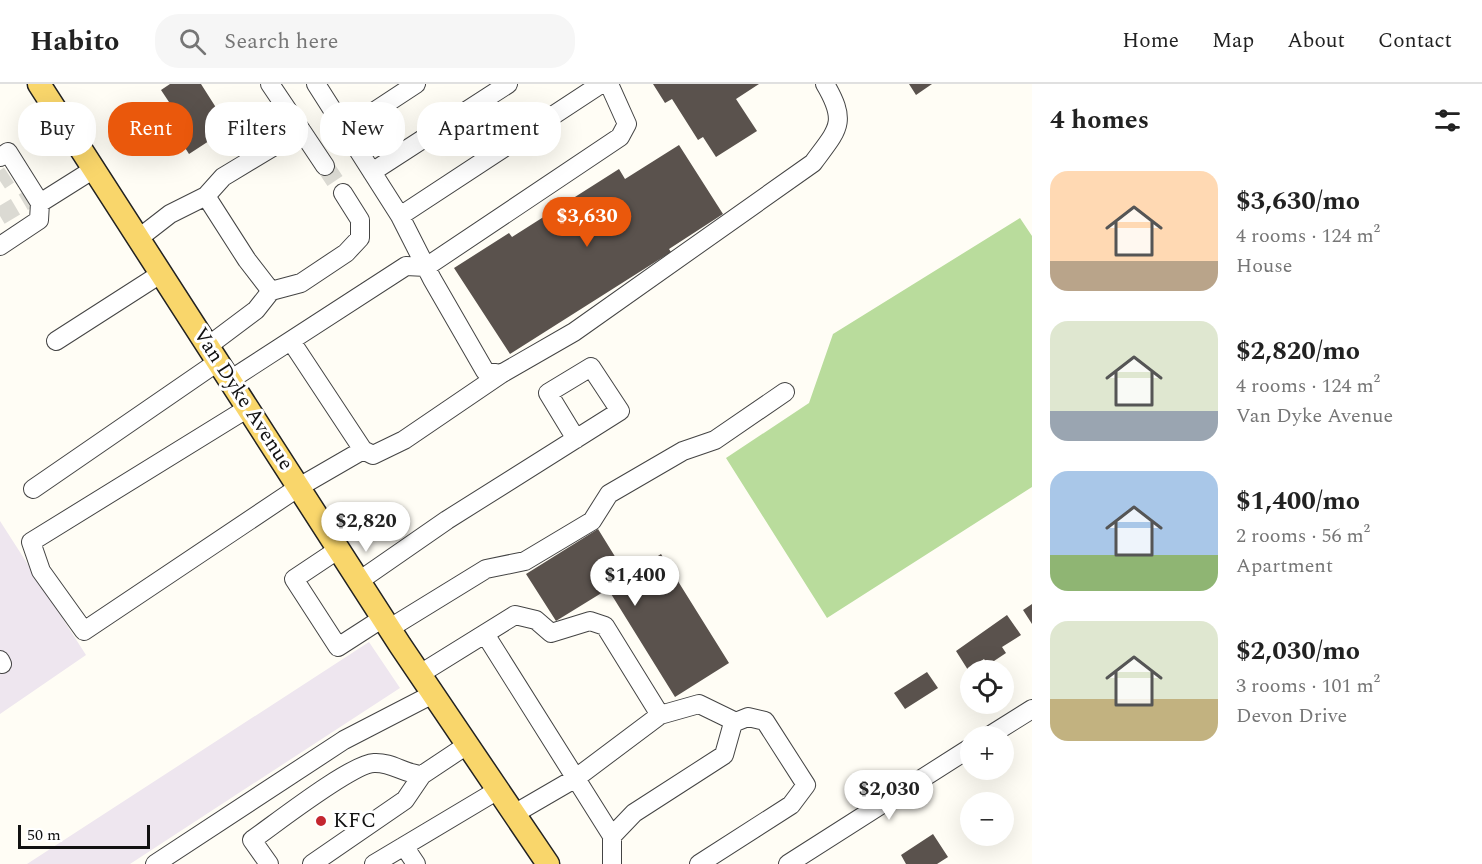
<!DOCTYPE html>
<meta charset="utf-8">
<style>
:root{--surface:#fff;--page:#f6f6f6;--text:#222;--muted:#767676;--line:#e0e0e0;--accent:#ea580c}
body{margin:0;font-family:Spectral,serif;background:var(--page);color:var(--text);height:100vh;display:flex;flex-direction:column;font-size:22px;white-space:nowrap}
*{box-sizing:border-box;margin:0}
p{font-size:20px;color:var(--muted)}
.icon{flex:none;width:33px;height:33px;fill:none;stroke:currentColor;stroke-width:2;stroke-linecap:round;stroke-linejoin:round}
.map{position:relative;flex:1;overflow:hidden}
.details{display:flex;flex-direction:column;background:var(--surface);width:450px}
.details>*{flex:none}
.top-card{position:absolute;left:18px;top:18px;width:570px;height:54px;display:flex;gap:12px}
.fabs{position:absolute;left:960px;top:576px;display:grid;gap:12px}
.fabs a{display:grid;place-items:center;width:54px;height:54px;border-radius:50%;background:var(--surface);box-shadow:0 6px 24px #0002;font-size:30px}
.scale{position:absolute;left:18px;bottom:15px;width:132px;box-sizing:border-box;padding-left:6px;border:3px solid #111;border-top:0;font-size:16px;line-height:21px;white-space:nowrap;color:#111;-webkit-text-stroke:4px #fff;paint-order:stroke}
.price{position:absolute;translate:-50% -51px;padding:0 14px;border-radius:21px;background:#fff;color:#222;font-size:20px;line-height:39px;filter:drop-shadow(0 2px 3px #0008)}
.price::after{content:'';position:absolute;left:50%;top:36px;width:18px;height:14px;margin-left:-9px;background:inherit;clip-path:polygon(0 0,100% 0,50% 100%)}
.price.on{background:var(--accent);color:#fff}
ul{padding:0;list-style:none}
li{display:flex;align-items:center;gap:18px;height:150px;padding:0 18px}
li span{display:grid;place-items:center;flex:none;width:168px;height:120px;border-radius:18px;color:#555}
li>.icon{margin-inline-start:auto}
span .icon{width:72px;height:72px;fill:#fffc;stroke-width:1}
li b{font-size:26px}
h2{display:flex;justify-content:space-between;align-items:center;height:72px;padding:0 18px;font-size:26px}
.tag{padding:0 21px;border-radius:24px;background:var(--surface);box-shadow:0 6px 24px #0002;font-size:21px;line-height:54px}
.tag.on{background:var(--accent);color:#fff}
header{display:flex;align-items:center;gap:36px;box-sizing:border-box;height:84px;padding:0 30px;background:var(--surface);border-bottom:2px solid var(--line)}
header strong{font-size:28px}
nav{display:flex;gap:33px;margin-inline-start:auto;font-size:21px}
.search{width:420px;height:54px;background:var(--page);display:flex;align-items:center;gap:15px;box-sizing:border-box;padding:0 21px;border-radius:24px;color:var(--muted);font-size:22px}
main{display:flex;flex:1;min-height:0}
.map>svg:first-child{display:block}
.industrial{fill:#eee6ef}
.forest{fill:#b9dc9c}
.building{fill:#5a524d}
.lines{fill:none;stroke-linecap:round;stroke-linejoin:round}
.minor-tunnel{stroke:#dbdad3;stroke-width:18;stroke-dasharray:18 9;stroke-linecap:butt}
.minor-casing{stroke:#444;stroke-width:20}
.major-casing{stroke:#222;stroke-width:25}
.minor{stroke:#fff;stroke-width:18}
.major{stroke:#f9d66b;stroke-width:22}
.poi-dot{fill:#c4262e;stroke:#fff;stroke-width:2}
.labels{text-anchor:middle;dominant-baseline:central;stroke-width:6;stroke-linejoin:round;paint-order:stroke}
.street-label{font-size:21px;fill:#111;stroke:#fff}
.poi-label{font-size:21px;fill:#111;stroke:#fff;text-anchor:start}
</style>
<header>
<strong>Habito</strong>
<div class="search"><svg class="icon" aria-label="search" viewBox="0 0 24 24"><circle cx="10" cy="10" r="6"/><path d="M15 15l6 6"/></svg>Search here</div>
<nav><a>Home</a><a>Map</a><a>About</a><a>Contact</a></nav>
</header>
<main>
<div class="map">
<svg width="1032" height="780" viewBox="0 0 1032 780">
<rect width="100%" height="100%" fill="#fffdf5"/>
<path class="industrial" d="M0,437L86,571L0,630Z
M369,558L400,604L130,780H27Z"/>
<path class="forest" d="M1020,134L1032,152V403L827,534L726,374L809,319L833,250Z"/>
<path class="building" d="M170,0H201L229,44L189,70L175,48L184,42L178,33L172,37L165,35L161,29L163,22L169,18L161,6Z
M653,0H759L736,15L757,47L716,73L703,53L698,56L672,15L665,19Z
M909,0H932L916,11Z
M679,61L723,130L669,165L671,168L510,270L454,184L509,149L512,153L619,85L625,95Z
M598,445L627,492L661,470L729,579L675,613L608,505L556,537L526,490Z
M1032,520V540L1023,526Z
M1007,531L1021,551L1002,563L1006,569L988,581L984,575L968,586L956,567Z
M927,588L938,604L905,625L894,609Z
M933,750L948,773L937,780H906L901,771Z"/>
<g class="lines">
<path class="minor-tunnel" d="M325,82L343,109
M0,97L9,91
M0,132L27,116"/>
<g class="minor-casing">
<path id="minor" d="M316,0L400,132L601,0
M301,46L325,82
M346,46L416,0
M0,73L8,68L40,119
M372,88L508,0
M206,112L247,176L271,207
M400,132L432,195L485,287L501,290L574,248L813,79C838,45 848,39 825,0
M139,154L170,130L206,112L223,93L301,46L270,0
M0,162L39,136L40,119L94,85
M56,257L162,189
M208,262L256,226L271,207L301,199L346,169L360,154V136L343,109
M230,296L406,182L426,183L620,53L627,40L609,0
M248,324L31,458L41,487L84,547L299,403L363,366L291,257
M363,366L373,371L404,356L501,290
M33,405L219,277
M339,465L294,495L338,563L383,534
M359,497L447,436L620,327L591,283L548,309L576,355
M390,544L486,485L525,477L592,437L609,410L683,367L715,356L785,308
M485,550L612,752
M0,576L2,580
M420,590L515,531L536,536L551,549L590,537L605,542L660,631L699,620L736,638
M989,652L1032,625
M514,730L576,694L660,631
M404,762L416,780
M155,780L344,656L433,610
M269,780L252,756C275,740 351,680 374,679C392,678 404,690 422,691
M312,780L405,716L422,691L467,661
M374,780L498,706
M612,780V752L634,729L724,671L733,639L748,633L765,637L806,701L791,721L699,780
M788,780L970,664"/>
</g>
<g class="major-casing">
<path id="major" d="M39,0L400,561L548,780"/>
</g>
<use href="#minor" class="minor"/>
<use href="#major" class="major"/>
</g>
<circle class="poi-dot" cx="321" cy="737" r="6"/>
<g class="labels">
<g class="street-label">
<text transform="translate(243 315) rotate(57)">Van Dyke Avenue</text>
</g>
<g class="poi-label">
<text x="333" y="737">KFC</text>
</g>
</g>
</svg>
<div class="fabs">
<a><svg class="icon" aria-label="locate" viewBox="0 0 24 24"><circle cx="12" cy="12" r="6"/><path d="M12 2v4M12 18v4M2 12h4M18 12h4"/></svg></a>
<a>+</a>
<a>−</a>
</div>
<div class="scale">50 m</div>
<b class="price on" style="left:587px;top:164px">$3,630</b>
<b class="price" style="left:366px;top:469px">$2,820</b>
<b class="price" style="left:635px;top:523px">$1,400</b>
<b class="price" style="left:889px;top:737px">$2,030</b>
<div class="top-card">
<a class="tag">Buy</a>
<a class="tag on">Rent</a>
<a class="tag">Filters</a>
<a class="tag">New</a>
<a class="tag">Apartment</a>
</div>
</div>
<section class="details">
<h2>4 homes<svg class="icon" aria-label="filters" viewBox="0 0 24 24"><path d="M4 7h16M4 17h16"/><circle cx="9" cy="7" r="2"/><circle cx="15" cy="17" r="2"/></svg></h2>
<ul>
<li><span style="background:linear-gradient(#ffd9b3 75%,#b9a48a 0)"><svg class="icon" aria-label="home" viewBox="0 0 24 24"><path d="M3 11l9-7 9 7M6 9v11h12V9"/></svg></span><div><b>$3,630/mo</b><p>4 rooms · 124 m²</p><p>House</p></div></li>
<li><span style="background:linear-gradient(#dfe7d0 75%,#9aa5b1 0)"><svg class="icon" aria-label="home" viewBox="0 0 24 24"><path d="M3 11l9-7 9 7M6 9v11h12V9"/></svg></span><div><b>$2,820/mo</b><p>4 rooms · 124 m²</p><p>Van Dyke Avenue</p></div></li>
<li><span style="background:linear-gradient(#a9c7e8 70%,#8fb573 0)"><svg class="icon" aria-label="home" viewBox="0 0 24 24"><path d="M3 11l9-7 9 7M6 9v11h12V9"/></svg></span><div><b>$1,400/mo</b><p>2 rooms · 56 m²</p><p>Apartment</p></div></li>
<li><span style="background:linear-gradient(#dfe7d0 65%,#c2b280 0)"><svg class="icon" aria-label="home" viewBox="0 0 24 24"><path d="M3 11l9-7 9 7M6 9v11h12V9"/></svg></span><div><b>$2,030/mo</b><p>3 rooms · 101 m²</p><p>Devon Drive</p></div></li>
</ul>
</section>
</main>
